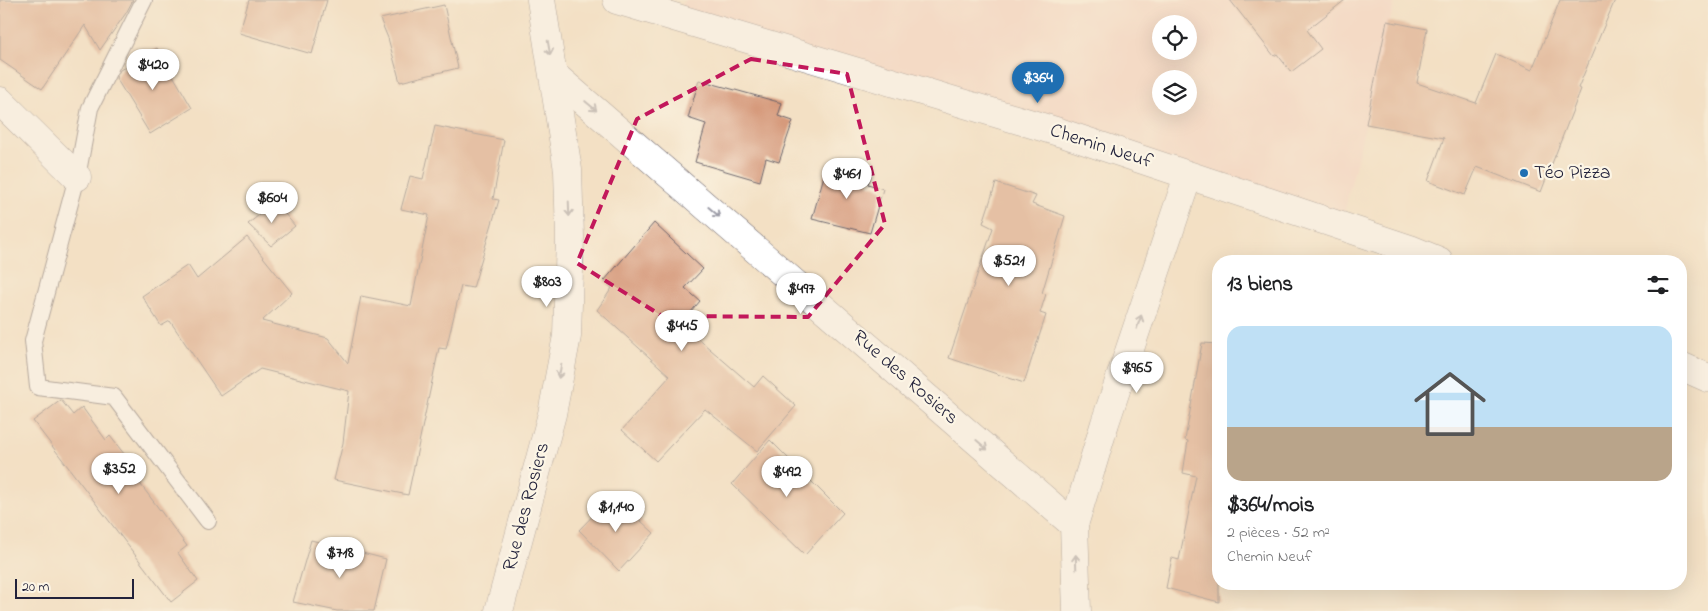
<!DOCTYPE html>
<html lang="fr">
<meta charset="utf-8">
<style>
:root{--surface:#fff;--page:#f2f2f2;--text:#202124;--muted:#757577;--accent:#1f6fb2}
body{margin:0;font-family:"Indie Flower",sans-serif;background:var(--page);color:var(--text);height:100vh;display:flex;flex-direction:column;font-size:19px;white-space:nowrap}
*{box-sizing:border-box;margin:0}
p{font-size:16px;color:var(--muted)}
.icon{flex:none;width:28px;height:28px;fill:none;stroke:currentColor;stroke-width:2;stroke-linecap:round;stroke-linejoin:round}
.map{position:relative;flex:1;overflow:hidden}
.drawer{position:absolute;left:1212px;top:255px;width:475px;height:335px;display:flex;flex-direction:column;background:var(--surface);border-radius:20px;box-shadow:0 5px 20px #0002}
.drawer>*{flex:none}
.buttons{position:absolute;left:1152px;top:15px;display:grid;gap:10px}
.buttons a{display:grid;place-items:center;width:45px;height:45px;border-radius:50%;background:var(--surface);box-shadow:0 5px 20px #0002;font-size:25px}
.scale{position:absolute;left:15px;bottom:12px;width:119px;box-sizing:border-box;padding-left:5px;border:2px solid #22223b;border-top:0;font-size:14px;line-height:18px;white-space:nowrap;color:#22223b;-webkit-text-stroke:4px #fcf5e5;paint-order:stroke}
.price{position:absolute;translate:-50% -42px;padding:0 11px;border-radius:18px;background:#fff;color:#222;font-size:16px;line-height:32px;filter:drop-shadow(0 1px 2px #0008)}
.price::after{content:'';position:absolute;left:50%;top:30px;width:15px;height:11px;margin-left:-8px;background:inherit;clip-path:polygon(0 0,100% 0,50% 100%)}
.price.active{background:var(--accent);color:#fff}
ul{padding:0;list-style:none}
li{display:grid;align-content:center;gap:10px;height:265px;padding:0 15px}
li span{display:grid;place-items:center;height:155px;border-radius:15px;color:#555}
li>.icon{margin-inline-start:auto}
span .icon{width:90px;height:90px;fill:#fffc;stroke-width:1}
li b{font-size:21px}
h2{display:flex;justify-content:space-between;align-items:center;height:60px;padding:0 15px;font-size:21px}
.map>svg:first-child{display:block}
.built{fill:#f6d2c5;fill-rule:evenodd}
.building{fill:#d69a7c}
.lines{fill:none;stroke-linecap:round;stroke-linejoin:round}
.service-casing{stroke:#6b646b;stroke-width:18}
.minor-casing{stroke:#6b646b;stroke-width:29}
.tertiary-casing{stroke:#6b646b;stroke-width:29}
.service{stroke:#fff;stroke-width:16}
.minor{stroke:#fff;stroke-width:28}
.tertiary{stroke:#fff;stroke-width:28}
.oneway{stroke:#9c9ca7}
.marked{fill:none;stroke:#c2185b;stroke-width:4;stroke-dasharray:10 6;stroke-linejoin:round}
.poi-dot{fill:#1f6fb2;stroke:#fcf5e5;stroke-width:2}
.labels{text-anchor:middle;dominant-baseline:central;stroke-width:4.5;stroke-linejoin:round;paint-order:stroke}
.street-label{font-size:20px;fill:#22223b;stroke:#fcf5e5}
.poi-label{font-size:20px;fill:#22223b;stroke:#fcf5e5;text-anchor:start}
</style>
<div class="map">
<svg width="1708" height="611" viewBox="0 0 1708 611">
<rect width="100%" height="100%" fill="#fcf5e5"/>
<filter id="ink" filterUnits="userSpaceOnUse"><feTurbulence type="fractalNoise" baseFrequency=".02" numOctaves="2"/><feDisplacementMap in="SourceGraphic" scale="10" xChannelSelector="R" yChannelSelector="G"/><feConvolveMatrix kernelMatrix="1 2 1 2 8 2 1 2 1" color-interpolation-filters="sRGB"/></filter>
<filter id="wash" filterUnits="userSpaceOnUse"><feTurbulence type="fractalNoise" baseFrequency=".0096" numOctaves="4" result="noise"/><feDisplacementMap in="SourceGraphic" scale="20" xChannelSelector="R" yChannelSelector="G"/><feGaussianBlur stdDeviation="1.12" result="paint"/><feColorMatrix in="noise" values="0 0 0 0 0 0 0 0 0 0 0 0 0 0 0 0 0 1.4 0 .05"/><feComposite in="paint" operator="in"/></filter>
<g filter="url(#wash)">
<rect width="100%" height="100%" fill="#f3e0c4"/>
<path class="built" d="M685,0H1395L1341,226L671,17ZM1161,24H1189V51H1161ZM1161,79H1189V106H1161Z"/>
<g id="blocks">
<path class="building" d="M0,0H133L126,13L100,50L85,25L42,89L0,60Z
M249,0H327L312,54L239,33Z
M1230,0H1345L1307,30L1321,49L1291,72L1277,54L1274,56Z
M1560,0H1615L1578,88L1581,89L1541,192L1477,167L1465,195L1428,181L1444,138L1366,124L1387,21L1427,29L1417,83L1476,103L1496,54L1532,70Z
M444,5L458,68L400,82L388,38L380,19Z
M157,48L192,108L150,134L116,78L120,70Z
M699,80L782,103L778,116L793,121L779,162L766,158L760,181L695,162L706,124L688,118Z
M435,126L504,140L493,199L499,200L473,288L461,286L446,349L439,348L408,495L334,480L343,443L349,391L260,369L221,396L170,321L161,326L142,296L188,265L197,279L247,237L292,293L262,321L328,338L348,363L361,296L411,306L429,215L401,209L410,176L423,179Z
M827,165L871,175L868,184L883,189L870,233L812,219Z
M996,183L1036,196L1032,204L1065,216L1042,293L1046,294L1040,313L1046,315L1024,383L949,358L993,228L983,223Z
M275,202L295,226L271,246L248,224Z
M654,223L703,269L685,288L700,301L681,324L754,387L763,376L796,406L757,451L705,409L656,461L622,430L670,376L597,310L612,288L604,281Z
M1202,343L1219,344V602L1166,588L1172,558L1179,560L1196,476L1183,473L1188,441L1185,440Z
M61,400L73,415L82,407L106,440L110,436L139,473L135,477L187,546L178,553L198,581L171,602L33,421Z
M770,440L843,513L805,555L732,484Z
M613,495L654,533L619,571L579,530Z
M311,540L386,559L374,611H337L293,602Z"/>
</g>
</g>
<g filter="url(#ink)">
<use href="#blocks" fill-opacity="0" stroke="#6b646b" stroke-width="1"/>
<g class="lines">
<g class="service-casing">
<path id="service" d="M144,0L90,108L77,177L33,341L38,387L114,397L208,521"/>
</g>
<g class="minor-casing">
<path id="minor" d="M554,75L1074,525
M0,101L77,177
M499,611L552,414L567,336L570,237L568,170L541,0
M1077,611L1074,525L1105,423L1188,176"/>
</g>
<g class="tertiary-casing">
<path id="tertiary" d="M617,0L1062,133L1410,249L1439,261
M1681,366L1708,378"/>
</g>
<use href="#service" class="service"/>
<use href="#minor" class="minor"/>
<use href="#tertiary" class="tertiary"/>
</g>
<defs><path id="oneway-shaft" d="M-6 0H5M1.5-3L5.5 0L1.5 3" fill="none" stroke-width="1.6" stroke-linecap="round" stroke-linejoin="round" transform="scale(1.25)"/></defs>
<g class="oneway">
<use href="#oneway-shaft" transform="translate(549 48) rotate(80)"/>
<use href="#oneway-shaft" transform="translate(591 106) rotate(40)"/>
<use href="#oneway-shaft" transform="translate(569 209) rotate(88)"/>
<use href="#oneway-shaft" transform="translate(714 212) rotate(41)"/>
<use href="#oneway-shaft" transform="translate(1139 322) rotate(-71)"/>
<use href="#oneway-shaft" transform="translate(560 371) rotate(101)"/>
<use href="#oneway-shaft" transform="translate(982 445) rotate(41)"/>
<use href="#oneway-shaft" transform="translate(1076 562) rotate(-92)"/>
</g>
</g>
<path d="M0 0H1708V611H0ZM751,59L847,74L885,224L808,317L662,316L577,263L637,119Z" fill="#f3e0c4" fill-opacity=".55" fill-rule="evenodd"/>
<path class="marked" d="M751,59L847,74L885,224L808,317L662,316L577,263L637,119Z"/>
<circle class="poi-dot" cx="1524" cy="173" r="5"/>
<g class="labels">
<g class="street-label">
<text transform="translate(1101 147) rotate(18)">Chemin Neuf</text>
<text transform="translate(905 378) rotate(41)">Rue des Rosiers</text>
<text transform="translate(527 507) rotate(-75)">Rue des Rosiers</text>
</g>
<g class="poi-label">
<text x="1534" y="173">Téo Pizza</text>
</g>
</g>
</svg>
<div class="buttons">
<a><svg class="icon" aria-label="locate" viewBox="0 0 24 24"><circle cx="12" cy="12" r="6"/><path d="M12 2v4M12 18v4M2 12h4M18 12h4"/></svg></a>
<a><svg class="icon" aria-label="layers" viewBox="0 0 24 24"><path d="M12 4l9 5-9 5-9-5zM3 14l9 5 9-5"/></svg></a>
</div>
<div class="scale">20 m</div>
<b class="price" style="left:153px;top:91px">$420</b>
<b class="price active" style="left:1038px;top:104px">$364</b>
<b class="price" style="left:847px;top:200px">$461</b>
<b class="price" style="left:272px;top:224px">$604</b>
<b class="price" style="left:1009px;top:287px">$521</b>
<b class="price" style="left:547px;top:308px">$803</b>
<b class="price" style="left:801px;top:315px">$497</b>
<b class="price" style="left:682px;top:352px">$445</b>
<b class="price" style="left:1137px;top:394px">$965</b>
<b class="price" style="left:119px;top:495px">$352</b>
<b class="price" style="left:787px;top:498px">$492</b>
<b class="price" style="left:616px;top:533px">$1,140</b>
<b class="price" style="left:340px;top:579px">$718</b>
<section class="drawer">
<h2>13 biens<svg class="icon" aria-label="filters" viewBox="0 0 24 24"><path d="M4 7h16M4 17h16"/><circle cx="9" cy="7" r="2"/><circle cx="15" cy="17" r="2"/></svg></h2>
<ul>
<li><span style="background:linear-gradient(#bfe0f5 65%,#b9a48a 0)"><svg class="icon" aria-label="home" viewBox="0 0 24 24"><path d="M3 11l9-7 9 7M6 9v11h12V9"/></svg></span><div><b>$364/mois</b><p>2 pièces · 52 m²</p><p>Chemin Neuf</p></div></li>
</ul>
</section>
</div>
